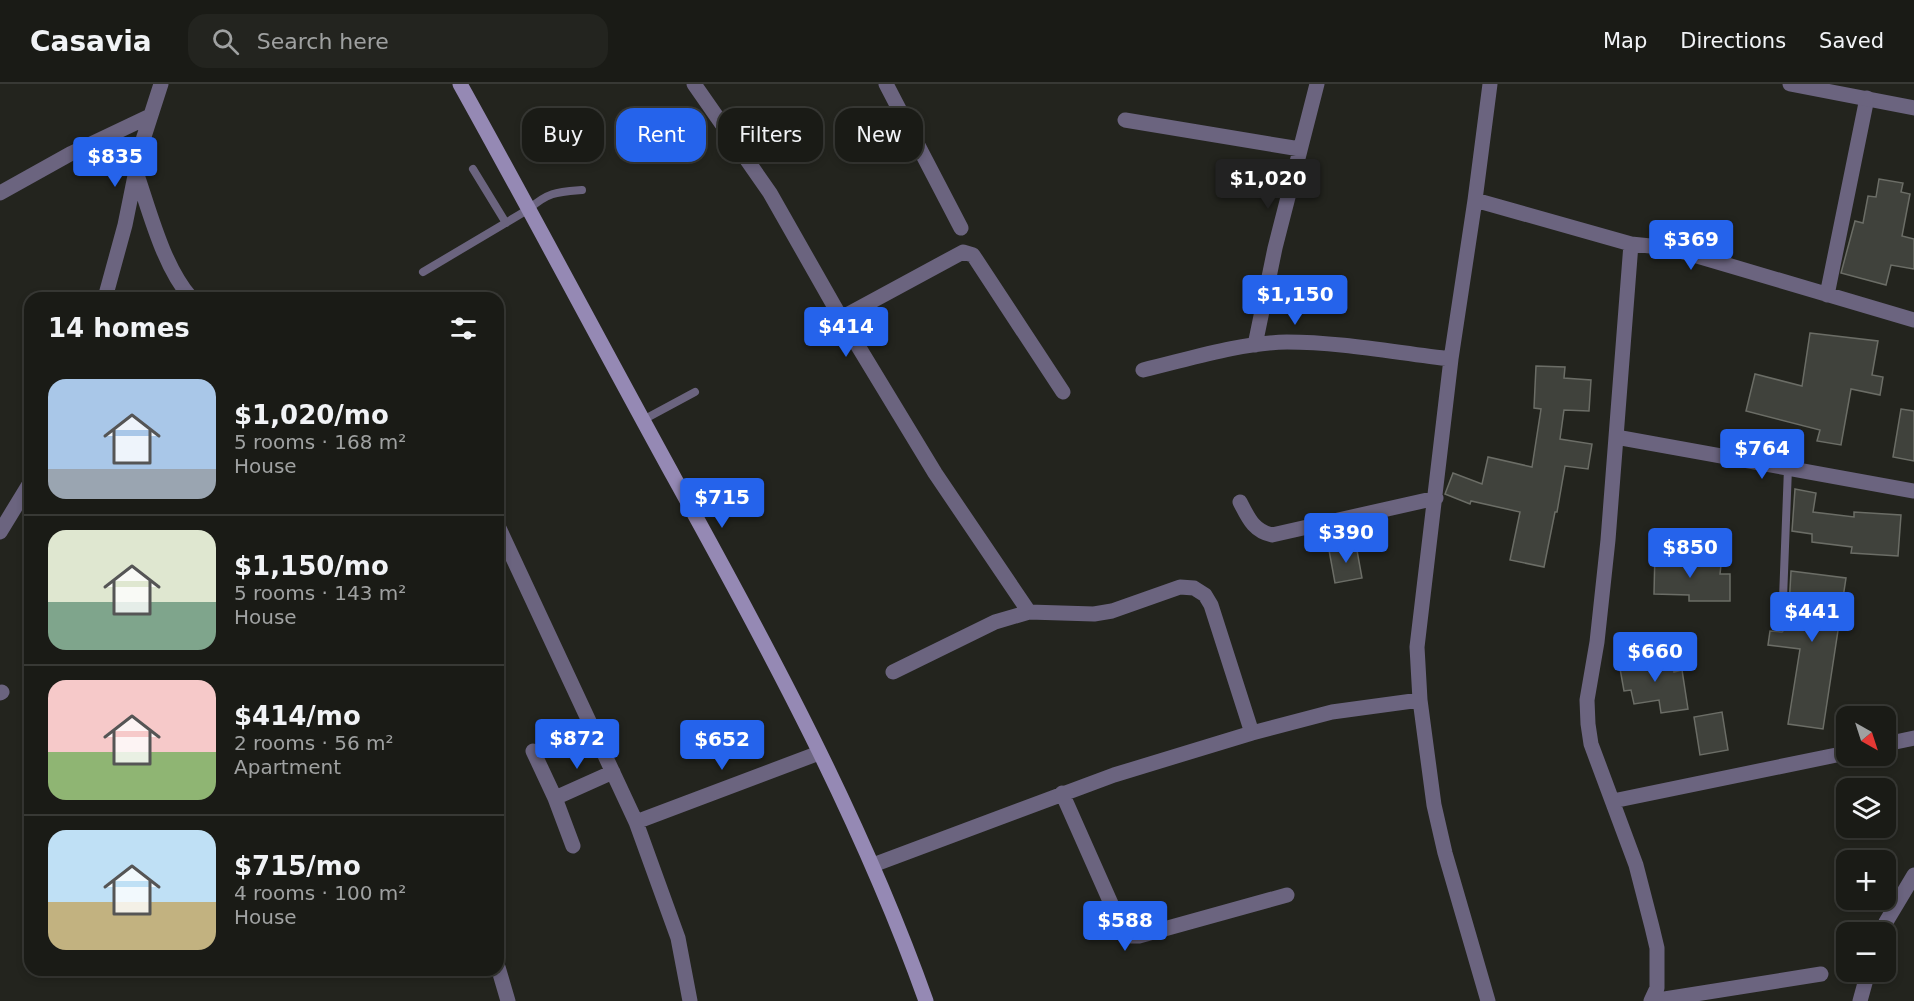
<!DOCTYPE html>
<meta charset="utf-8">
<style>
:root{--surface:#1a1b16;--page:#23241f;--text:#f1f3f6;--muted:#9fa1a1;--line:#383935;--accent:#2563eb}
body{margin:0;font-family:"DejaVu Sans",sans-serif;background:var(--page);color:var(--text);height:100vh;display:flex;flex-direction:column;font-size:22px;white-space:nowrap}
*{box-sizing:border-box;margin:0}
p{font-size:20px;color:var(--muted)}
.icon{flex:none;width:33px;height:33px;fill:none;stroke:currentColor;stroke-width:2;stroke-linecap:round;stroke-linejoin:round}
.map{position:relative;flex:1;overflow:hidden}
.details{position:absolute;left:24px;top:208px;width:480px;height:684px;display:flex;flex-direction:column;background:var(--surface);border-radius:18px;box-shadow:0 3px 9px #0003,0 0 0 2px var(--line)}
.details>*{flex:none}
.top-card{position:absolute;left:522px;top:24px;width:570px;height:54px;display:flex;gap:12px}
.needle{width:39px;rotate:141deg}
.buttons{position:absolute;left:1836px;top:622px;display:grid;gap:12px}
.buttons a{display:grid;place-items:center;width:60px;height:60px;border-radius:12px;background:var(--surface);box-shadow:0 3px 9px #0003,0 0 0 2px var(--line);font-size:30px}
.price{position:absolute;translate:-50% -51px;padding:0 14px;border-radius:6px;background:var(--accent);color:#fff;font-size:20px;line-height:39px;filter:drop-shadow(0 2px 3px #0008)}
.price::after{content:'';position:absolute;left:50%;top:36px;width:18px;height:14px;margin-left:-9px;background:inherit;clip-path:polygon(0 0,100% 0,50% 100%)}
.price.on{background:#222;color:#fff}
ul{padding:0;list-style:none}
li{display:flex;align-items:center;gap:18px;height:150px;padding:0 24px}
li+li{border-top:2px solid var(--line)}
li span{display:grid;place-items:center;flex:none;width:168px;height:120px;border-radius:18px;color:#555}
li>.icon{margin-inline-start:auto}
span .icon{width:72px;height:72px;fill:#fffc;stroke-width:1}
li b{font-size:26px}
h2{display:flex;justify-content:space-between;align-items:center;height:72px;padding:0 24px;font-size:26px}
.tag{padding:0 21px;border-radius:18px;background:var(--surface);box-shadow:0 3px 9px #0003,0 0 0 2px var(--line);font-size:21px;line-height:54px}
.tag.on{background:var(--accent);color:#fff}
header{display:flex;align-items:center;gap:36px;box-sizing:border-box;height:84px;padding:0 30px;background:var(--surface);border-bottom:2px solid var(--line)}
header strong{font-size:28px}
nav{display:flex;gap:33px;margin-inline-start:auto;font-size:21px}
.search{width:420px;height:54px;background:var(--page);display:flex;align-items:center;gap:15px;box-sizing:border-box;padding:0 21px;border-radius:18px;color:var(--muted);font-size:22px}
.map>svg:first-child{display:block}
.building{fill:#40423c;stroke:#6b6d66;stroke-width:1.5}
.lines{fill:none;stroke-linecap:round;stroke-linejoin:round}
.service{stroke:#6b647f;stroke-width:8}
.minor{stroke:#6b647f;stroke-width:15}
.tertiary{stroke:#6b647f;stroke-width:15}
.secondary{stroke:#9589b4;stroke-width:15}
</style>
<header>
<strong>Casavia</strong>
<div class="search"><svg class="icon" aria-label="search" viewBox="0 0 24 24"><circle cx="10" cy="10" r="6"/><path d="M15 15l6 6"/></svg>Search here</div>
<nav><a>Map</a><a>Directions</a><a>Saved</a></nav>
</header>
<div class="map">
<svg width="1914" height="917" viewBox="0 0 1914 917">
<rect width="100%" height="100%" fill="#23241e"/>
<path class="building" d="M1879,95L1903,99L1901,108L1910,110L1902,152L1914,155V185L1891,181L1886,201L1841,189L1855,137L1863,139L1868,112L1876,113Z
M1810,249L1878,257L1872,291L1883,293L1880,311L1851,305L1841,361L1817,357L1820,346L1746,327L1755,290L1802,302Z
M1536,282L1565,283L1564,294L1591,296L1589,327L1564,326L1560,355L1592,360L1588,385L1565,382L1557,428H1555L1544,483L1510,476L1520,428L1471,417L1470,420L1445,410L1453,389L1482,400L1488,373L1532,383L1541,325L1534,324Z
M1901,325L1914,327V377L1893,373Z
M1740,350L1793,358L1791,373L1737,365Z
M1795,405L1816,409L1813,428L1854,433V428L1901,431L1898,472L1851,469L1852,463L1812,458V450L1792,447Z
M1356,461L1362,494L1335,499L1329,466Z
M1655,467L1685,468L1684,481H1721L1720,490H1730V517H1689V511L1654,510Z
M1791,487L1846,494L1823,645L1788,640L1800,565L1768,561L1770,547L1782,548L1788,542Z
M1671,570L1674,588L1682,586L1688,625L1661,629L1659,616L1634,620L1631,606L1624,607L1619,579Z
M1722,628L1728,666L1700,671L1694,633Z"/>
<g class="lines">
<path class="service" d="M473,85L506,139
M423,188L529,125C548,108 557,108 582,106
M643,336L695,308
M1782,541L1788,384"/>
<path class="minor" d="M694,0L770,109L841,234L935,389L1029,528
M886,0L961,144
M1125,36L1300,65
M136,88C150,128 163,182 191,214
M0,109L70,70L150,32
M1475,116L1631,160L1670,164L1914,236
M1631,160L1608,456L1597,558L1587,616L1588,640L1591,660L1636,781L1652,843L1657,864V904L1651,917
M1827,211L1867,14
M105,214L125,141L141,62L161,0
M841,234L963,168L973,171L1063,308
M1255,261L1275,164L1317,0
M1143,286C1190,275 1238,259 1287,258C1341,258 1397,269 1451,275
M1616,353L1914,407
M1240,418C1248,433 1253,447 1272,451L1436,414
M498,442L636,738L678,854L690,917
M0,448L30,399
M893,588L995,538L1029,528L1094,530L1112,527L1180,503L1194,504L1205,511L1211,521L1252,649
M0,609L2,608
M1886,660L1914,654
M533,667L555,714L573,762
M1062,709L1121,842L1131,852H1139L1287,811
M555,714L613,688
M1613,717L1846,669
M636,738L819,669
M873,781L1114,691L1252,649L1332,628L1420,616
M1882,849L1886,838L1914,791
M498,883L508,917
M1488,917L1445,769L1434,721L1420,616L1417,563L1451,275L1475,116L1490,0
M1652,917L1821,890
M1860,917L1868,888"/>
<path class="tertiary" d="M1790,0L1914,24"/>
<path class="secondary" d="M460,0C533,131 603,264 675,395C768,563 862,737 926,917"/>
</g>
</svg>
<div class="buttons">
<a><svg class="needle" viewBox="-14 -14 28 28"><path d="M0-13l5 13h-10z" fill="#e53935"/><path d="M0 13l5-13h-10z" fill="#9fa1a1"/></svg></a>
<a><svg class="icon" aria-label="layers" viewBox="0 0 24 24"><path d="M12 4l9 5-9 5-9-5zM3 14l9 5 9-5"/></svg></a>
<a>+</a>
<a>−</a>
</div>
<b class="price" style="left:115px;top:104px">$835</b>
<b class="price on" style="left:1268px;top:126px">$1,020</b>
<b class="price" style="left:1691px;top:187px">$369</b>
<b class="price" style="left:1295px;top:242px">$1,150</b>
<b class="price" style="left:846px;top:274px">$414</b>
<b class="price" style="left:1762px;top:396px">$764</b>
<b class="price" style="left:722px;top:445px">$715</b>
<b class="price" style="left:1346px;top:480px">$390</b>
<b class="price" style="left:1690px;top:495px">$850</b>
<b class="price" style="left:1812px;top:559px">$441</b>
<b class="price" style="left:1655px;top:599px">$660</b>
<b class="price" style="left:577px;top:686px">$872</b>
<b class="price" style="left:722px;top:687px">$652</b>
<b class="price" style="left:1125px;top:868px">$588</b>
<div class="top-card">
<a class="tag">Buy</a>
<a class="tag on">Rent</a>
<a class="tag">Filters</a>
<a class="tag">New</a>
</div>
<section class="details">
<h2>14 homes<svg class="icon" aria-label="filters" viewBox="0 0 24 24"><path d="M4 7h16M4 17h16"/><circle cx="9" cy="7" r="2"/><circle cx="15" cy="17" r="2"/></svg></h2>
<ul>
<li><span style="background:linear-gradient(#a9c7e8 75%,#9aa5b1 0)"><svg class="icon" aria-label="home" viewBox="0 0 24 24"><path d="M3 11l9-7 9 7M6 9v11h12V9"/></svg></span><div><b>$1,020/mo</b><p>5 rooms · 168 m²</p><p>House</p></div></li>
<li><span style="background:linear-gradient(#dfe7d0 60%,#7fa58c 0)"><svg class="icon" aria-label="home" viewBox="0 0 24 24"><path d="M3 11l9-7 9 7M6 9v11h12V9"/></svg></span><div><b>$1,150/mo</b><p>5 rooms · 143 m²</p><p>House</p></div></li>
<li><span style="background:linear-gradient(#f6c9c9 60%,#8fb573 0)"><svg class="icon" aria-label="home" viewBox="0 0 24 24"><path d="M3 11l9-7 9 7M6 9v11h12V9"/></svg></span><div><b>$414/mo</b><p>2 rooms · 56 m²</p><p>Apartment</p></div></li>
<li><span style="background:linear-gradient(#bfe0f5 60%,#c2b280 0)"><svg class="icon" aria-label="home" viewBox="0 0 24 24"><path d="M3 11l9-7 9 7M6 9v11h12V9"/></svg></span><div><b>$715/mo</b><p>4 rooms · 100 m²</p><p>House</p></div></li>
</ul>
</section>
</div>
